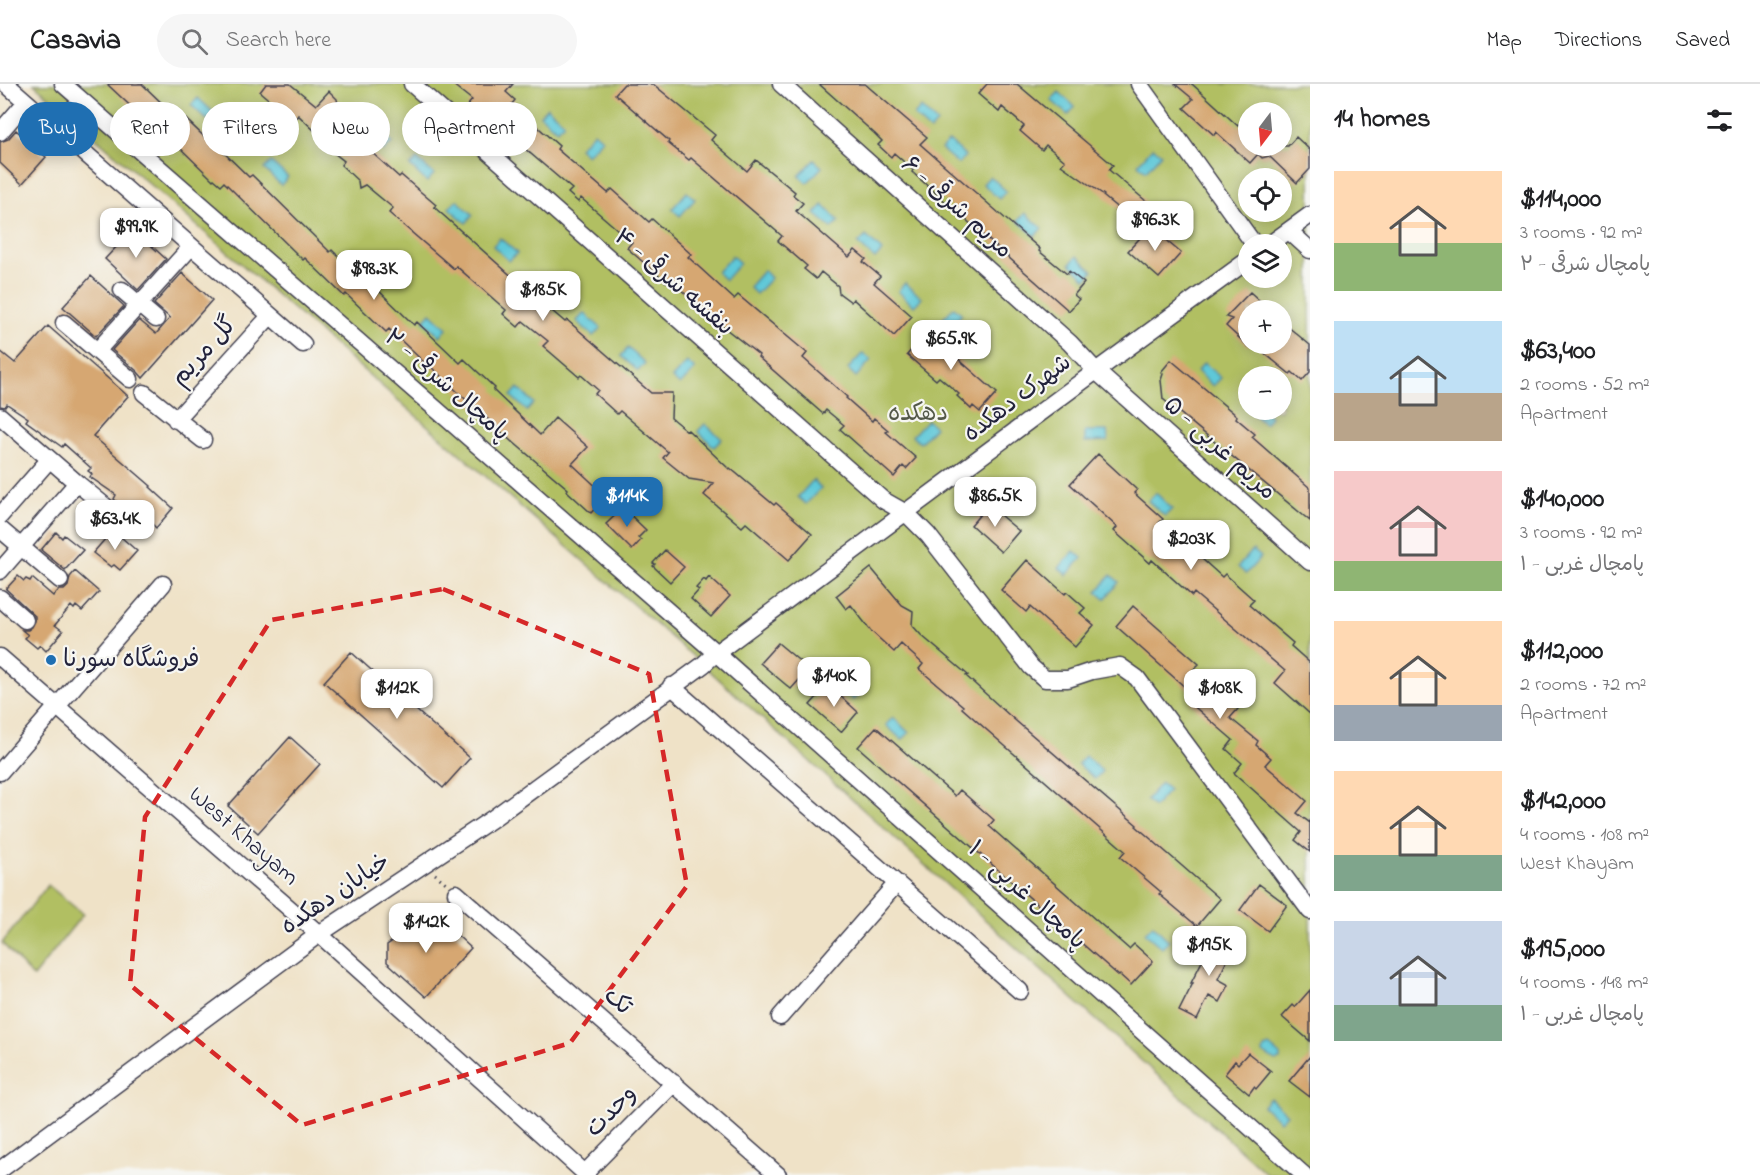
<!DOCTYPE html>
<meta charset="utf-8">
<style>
:root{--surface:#fff;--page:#f6f6f6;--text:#202124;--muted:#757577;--line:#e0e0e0;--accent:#1f6fb2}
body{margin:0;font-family:"Indie Flower","Playpen Sans Arabic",sans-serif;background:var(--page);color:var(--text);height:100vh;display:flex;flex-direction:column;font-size:22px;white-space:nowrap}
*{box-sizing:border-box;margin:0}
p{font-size:20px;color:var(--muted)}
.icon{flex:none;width:33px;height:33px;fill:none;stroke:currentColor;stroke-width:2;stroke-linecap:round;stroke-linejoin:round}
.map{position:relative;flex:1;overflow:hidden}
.side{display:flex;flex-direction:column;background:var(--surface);width:450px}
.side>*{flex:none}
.banner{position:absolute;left:18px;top:18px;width:570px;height:54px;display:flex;gap:12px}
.needle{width:39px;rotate:196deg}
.tools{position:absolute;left:1238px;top:18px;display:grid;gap:12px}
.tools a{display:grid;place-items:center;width:54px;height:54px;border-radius:50%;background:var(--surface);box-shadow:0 3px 15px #0003;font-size:30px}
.price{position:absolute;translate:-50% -51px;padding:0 14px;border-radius:12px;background:#fff;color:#222;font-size:20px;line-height:39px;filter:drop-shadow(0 2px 3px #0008)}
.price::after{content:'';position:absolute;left:50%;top:36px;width:18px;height:14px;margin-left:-9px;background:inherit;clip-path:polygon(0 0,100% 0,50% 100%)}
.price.selected{background:var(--accent);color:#fff}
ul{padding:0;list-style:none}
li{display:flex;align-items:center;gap:18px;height:150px;padding:0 24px}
li span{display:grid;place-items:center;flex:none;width:168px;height:120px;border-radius:0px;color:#555}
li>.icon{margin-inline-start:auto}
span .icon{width:72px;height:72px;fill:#fffc;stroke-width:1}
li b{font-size:26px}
h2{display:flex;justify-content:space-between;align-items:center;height:72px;padding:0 24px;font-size:26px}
.tag{padding:0 21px;border-radius:27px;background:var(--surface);box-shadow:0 3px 15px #0003;font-size:21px;line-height:54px}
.tag.selected{background:var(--accent);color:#fff}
header{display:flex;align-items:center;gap:36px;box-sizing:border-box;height:84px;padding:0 30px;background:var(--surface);border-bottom:2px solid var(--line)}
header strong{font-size:28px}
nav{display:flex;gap:33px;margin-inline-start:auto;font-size:21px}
.search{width:420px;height:54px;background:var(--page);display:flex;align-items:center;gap:15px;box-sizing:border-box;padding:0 21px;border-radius:33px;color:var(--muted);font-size:22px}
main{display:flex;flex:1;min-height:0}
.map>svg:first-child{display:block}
.green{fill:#b1bf62;stroke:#6a704e;stroke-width:1.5;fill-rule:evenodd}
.water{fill:#5ec8d8;stroke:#40758a;stroke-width:1.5}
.building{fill:#d6a772}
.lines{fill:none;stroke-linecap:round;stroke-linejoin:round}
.minor-casing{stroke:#413f50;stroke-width:19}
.path{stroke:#413f50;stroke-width:3;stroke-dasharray:1.5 4.5;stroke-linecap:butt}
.minor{stroke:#fff;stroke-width:16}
.marked{fill:none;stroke:#d62828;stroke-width:4.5;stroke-dasharray:12 8;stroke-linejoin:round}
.poi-dot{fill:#1f6fb2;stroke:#f6f6f2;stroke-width:2}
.labels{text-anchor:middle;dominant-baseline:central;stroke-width:4.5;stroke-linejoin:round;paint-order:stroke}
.street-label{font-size:24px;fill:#22223b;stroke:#f6f6f2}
.park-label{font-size:24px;fill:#545949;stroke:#f6f6f2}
.poi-label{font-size:24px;fill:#22223b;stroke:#f6f6f2;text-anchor:start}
</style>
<header>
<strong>Casavia</strong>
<div class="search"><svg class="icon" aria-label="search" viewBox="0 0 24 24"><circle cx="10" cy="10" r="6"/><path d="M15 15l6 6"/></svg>Search here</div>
<nav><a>Map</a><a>Directions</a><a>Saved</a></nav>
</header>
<main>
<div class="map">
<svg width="1310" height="1091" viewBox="0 0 1310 1091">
<rect width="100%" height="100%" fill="#f6f6f2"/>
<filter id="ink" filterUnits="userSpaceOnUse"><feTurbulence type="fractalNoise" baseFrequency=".0167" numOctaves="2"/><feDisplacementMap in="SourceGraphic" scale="12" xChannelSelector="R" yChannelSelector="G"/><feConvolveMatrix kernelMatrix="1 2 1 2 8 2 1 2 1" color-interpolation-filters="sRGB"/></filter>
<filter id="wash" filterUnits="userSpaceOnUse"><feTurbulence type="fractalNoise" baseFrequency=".008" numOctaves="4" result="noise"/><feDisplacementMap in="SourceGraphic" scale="24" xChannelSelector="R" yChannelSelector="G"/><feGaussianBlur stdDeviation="1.35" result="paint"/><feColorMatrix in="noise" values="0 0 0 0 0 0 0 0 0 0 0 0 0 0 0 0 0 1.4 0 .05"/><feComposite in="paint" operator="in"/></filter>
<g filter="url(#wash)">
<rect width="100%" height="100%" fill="#efe2c7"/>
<path class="green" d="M34,0H1310V1091H1268L703,581ZM1248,28H1281V62H1248ZM1248,94H1281V128H1248ZM1248,160H1281V194H1248ZM1248,226H1281V260H1248ZM1248,292H1281V326H1248Z
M48,801L83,830L33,893L2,859Z"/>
<path class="water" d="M1059,8L1075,23L1068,31L1051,16Z
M198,14L214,29L207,36L191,21Z
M547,23L564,39L557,46L540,31Z
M921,24L937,39L930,47L914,32Z
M375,44L392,59L384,67L368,52Z
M594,48L602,55L587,71L579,64Z
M949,57L965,72L958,80L941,65Z
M1153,63L1161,70L1146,87L1138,80Z
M417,75L434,90L427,98L410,82Z
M814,76L822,83L807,99L799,92Z
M271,78L288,93L281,101L264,85Z
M990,92L1006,107L999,115L983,100Z
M687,108L695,115L680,132L672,125Z
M457,116L473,131L466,139L449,124Z
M823,121L839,137L832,144L815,130Z
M1025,129L1042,144L1035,152L1018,137Z
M866,152L882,167L875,175L858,160Z
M500,154L517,169L509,177L493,162Z
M732,172L740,179L725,196L717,188Z
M1077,172L1093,187L1086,195L1070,180Z
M764,186L771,194L756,210L749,203Z
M905,199L922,214L914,222L898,207Z
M954,223L962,230L947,246L939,239Z
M431,229L447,244L440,252L424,237Z
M584,229L601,244L593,252L577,237Z
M628,264L645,279L638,287L621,272Z
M863,269L871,276L856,293L848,285Z
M687,278L695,285L680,301L672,294Z
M1204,279L1221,294L1213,302L1197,287Z
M518,304L534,319L527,327L511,312Z
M1248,324L1263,326L1271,333L1264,340L1247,325Z
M927,336L935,343L920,359L912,352Z
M705,340L722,355L714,363L698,347Z
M1085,347H1107L1108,357L1085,358Z
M813,396L821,404L806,420L798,413Z
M1156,409L1172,425L1165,432L1148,417Z
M1253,466L1261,473L1246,490L1238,483Z
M1074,467L1082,474L1067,491L1059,484Z
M1111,491L1119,498L1105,515L1097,508Z
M844,593L861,608L853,616L837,601Z
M893,633L909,649L902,656L886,641Z
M1085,672L1102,687L1095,695L1078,680Z
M1161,699L1169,706L1154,723L1146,716Z
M1153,841L1169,857L1162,864L1145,849Z
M1269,962L1280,971V976L1275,977L1263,969L1264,964Z
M1270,1014L1287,1030L1280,1037L1263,1022Z"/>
<g id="blocks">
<path class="building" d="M107,0H142L168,25L171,21L216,64L218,63L249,93L252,91L330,168L332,166L371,205L374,202L414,241L417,238L460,279L464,275L495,304L493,306L540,351L555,334L588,363L572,380L603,409L596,417L599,420L591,429L567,407L568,405L513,358H512L476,324V325L430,282L429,283L389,245L386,248L346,210L344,212L305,174L303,176L224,98L221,101L214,95L213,96L143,28L140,31Z
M266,0H290L316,21L329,7L337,15L338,20L360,35L349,48L399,93L401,91L436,121L434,123L525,204L565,238L567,236L651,309H672L671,334L687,347L688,346L729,385L730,384L774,421L776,419L812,450L789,476L746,439L742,443L704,411L714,399L689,395L663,374L668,368L620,327L617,330L595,310L598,306L581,291L579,293L543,262L548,257L523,237L518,243L503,230L506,226L456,182L454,185L389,129L393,124L365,101L359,104L358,97L341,81L344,77L320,58L317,49L298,31L294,37L260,8Z
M452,0H513L506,8L515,16L512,20L559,62L557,65L608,109L612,105L649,138L652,135L691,170L688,173L734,215L738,211L807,269L803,274L847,313L846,314L872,337L874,334L888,346L886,348L916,374L906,385L903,382L894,393L840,345L844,341L826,326L823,330L758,273L759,271L712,234L669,195L666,198L627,164L632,158L581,114L578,118L568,109L572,105L510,52L511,50L486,28L481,34L467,22L472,16Z
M624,0H653L715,51L711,56L747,87L756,76L795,108L793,111L803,119L796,127L849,173L855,166L866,175L863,178L880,192L874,199L912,232L894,252L853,215L851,218L839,209L838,202L821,188L816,195L804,185L807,182L778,157L782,152L691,74L689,76L668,59L669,57L615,10Z
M819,0H865L927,53L920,60L1040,165L1039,167L1067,190L1069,187L1084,199L1074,211L1079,215L1069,227L912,88L913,86L894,69L891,73L878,61L882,57L875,50Z
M987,0H1017L1113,81L1109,86L1146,117L1131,135L1103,112L1104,111L1061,81L1065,77L1046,61L1042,66L1020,47L1024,42L1002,23L999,28L978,10Z
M1175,0H1192L1238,42L1239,40L1242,43L1248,35V62H1288L1296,53L1310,66V85L1297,99L1269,72L1262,74L1258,70L1250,79L1216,48L1214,51L1184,24L1193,15Z
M16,46L46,73L22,100L0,79V58L8,55Z
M1150,143L1181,169L1159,194L1128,167Z
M133,145L166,175L138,206L105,175Z
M182,189L212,216L143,294L137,287L112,266L139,236L156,250L170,234L154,220Z
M91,192L124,222L96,252L63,223Z
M1250,208L1270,226H1248V262L1226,242L1232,235L1226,233Z
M1281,237L1310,261V288L1302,297L1292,288L1290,290L1253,260H1281Z
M48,242L128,312L93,352L151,402L150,403L173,424L156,444L150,438L148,441L119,420L114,415L116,411L90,393L92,390L88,387L91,384L64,360L62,363L26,337L28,334L7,320L5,323L0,322V267L15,279Z
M929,246L958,271L956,273L997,309L980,328L973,322L971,325L957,312L959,310L939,293L936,296L907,271Z
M1171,276L1237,332L1236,334L1255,350L1252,353L1310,404V437L1163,315L1161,296L1163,290L1161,288Z
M1098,370L1137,406L1134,409L1163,435L1159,439L1178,457L1180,455L1222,493L1225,490L1254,516L1249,521L1293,559L1291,562L1310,579V630L1275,599L1285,587L1194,509L1192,512L1152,476L1150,479L1114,447L1117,443L1070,400Z
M988,421L1019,447L1001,468L971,441Z
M623,424L646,446L638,454L641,456L632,466L606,440Z
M113,446L137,467L120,486L114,481L111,483L93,469Z
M56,448L62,454L64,451L83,466L65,486L41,466Z
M665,466L684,483L670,498L653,482L655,480L653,479Z
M1027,476L1065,510L1067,508L1085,524L1080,529L1094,541L1075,563L1030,523L1026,528L1001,506Z
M871,484L902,521L913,527L912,541L921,551L968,591L966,592L1009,631L1137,741L1136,742L1220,815L1197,842L1159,810L1161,808L1120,773L1125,767L1005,662L962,624L963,622L919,585L923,580L901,560L894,568L871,547L851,521L846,525L836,512Z
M75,487L99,508L82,527L76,522L74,525L71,522L55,541L63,547L46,567L40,561L37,564L25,554L28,551L22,546H28L32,543L35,537V532L6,505L18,492L24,497L26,495L30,497L32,494L53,512L59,506H64L68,502L70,493Z
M709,493L730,512L711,533L691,515L699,506L696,504L704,495L706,497Z
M1133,522L1199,580L1193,586L1238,625L1230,634L1258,657L1256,661L1271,674L1265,681L1307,717L1297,729L1309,738L1310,736V768L1295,756L1301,748L1234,689L1242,679L1226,665L1233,656L1190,619L1196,613L1116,542Z
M778,559L809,585L791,605L760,579Z
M351,568L470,674L443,704L324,598Z
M828,601L858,628L841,648L810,621Z
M876,643L955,712L960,706L994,736L989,742L1129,865L1134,860L1153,877L1131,901L1120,891L1119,892L858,663Z
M290,653L320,680L258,749L228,722Z
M1259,800L1287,821L1268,847L1240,826Z
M433,829L471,864L426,913L387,878V861Z
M1217,848L1236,858L1218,895L1229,901L1220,918L1209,912L1197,936L1179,927L1193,899H1191Z
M1310,906V957L1282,933L1293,921L1295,923Z
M1248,969L1271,987L1256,1005L1254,1003L1249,1010L1225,990L1235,977L1238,980Z
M1310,972V1013L1289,997Z"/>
</g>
</g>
<g filter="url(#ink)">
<use href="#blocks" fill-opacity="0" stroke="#413f50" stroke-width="1.5"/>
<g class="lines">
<g class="minor-casing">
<path id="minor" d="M6,0L303,260
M63,0L716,569L1304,1091
M412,0L883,416L906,429L928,451L1031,583L1045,595H1068L1092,587L1120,582L1137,594L1310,827
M781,0L1070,259L1096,287L1310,478
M1139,0L1254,160
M0,48L26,18
M1289,147L1310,166
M1270,160L1310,131
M122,206L156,235
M64,239L130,295
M97,267L191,163
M144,309L203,356
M0,332L77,399L128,441
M176,336L270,232
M0,432L49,376
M0,445L60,496
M0,487L77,399
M0,514L25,536
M0,573L319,850L587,1091
M671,602L1020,907
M0,688L163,500
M456,809L778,1091
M780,933L897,799
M0,1086L319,850L492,735L703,581L716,569L1096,287L1248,176
M585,1089L674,999"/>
</g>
<path class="path" d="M435,790L446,799"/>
<use href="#minor" class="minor"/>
</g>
</g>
<path class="marked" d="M443,505L649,590L687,802L570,959L302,1041L130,901L145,733L271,536Z"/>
<circle class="poi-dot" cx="51" cy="576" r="6"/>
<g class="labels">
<g class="street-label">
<text transform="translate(956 124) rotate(42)">مریم شرقی - ۶</text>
<text transform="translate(673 199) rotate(41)">بنفشه شرقی - ۴</text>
<text transform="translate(205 268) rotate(-48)">گل مریم</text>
<text transform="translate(446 302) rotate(41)">پامچال شرقی - ۲</text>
<text transform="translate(1018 315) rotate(-37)">شهرک دهکده</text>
<text transform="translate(1219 365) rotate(42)">مریم غربی - ۵</text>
<text transform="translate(243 753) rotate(41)">West Khayam</text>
<text transform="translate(336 811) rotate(-34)">خیابان دهکده</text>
<text transform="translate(1026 812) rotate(42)">پامچال غربی - ۱</text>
<text transform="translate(617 918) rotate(41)">تک</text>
<text transform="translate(612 1028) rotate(-46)">وحدت</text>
</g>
<g class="park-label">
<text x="918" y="330">دهکده</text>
</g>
<g class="poi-label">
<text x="63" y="576">فروشگاه سورنا</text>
</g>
</g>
</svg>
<div class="tools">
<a><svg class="needle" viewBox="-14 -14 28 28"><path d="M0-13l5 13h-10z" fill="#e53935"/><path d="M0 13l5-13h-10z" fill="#757577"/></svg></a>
<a><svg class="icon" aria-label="locate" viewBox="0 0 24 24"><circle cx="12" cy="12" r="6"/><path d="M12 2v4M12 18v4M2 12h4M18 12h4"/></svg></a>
<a><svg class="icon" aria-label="layers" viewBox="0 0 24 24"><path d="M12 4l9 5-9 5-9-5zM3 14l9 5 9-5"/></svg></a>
<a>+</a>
<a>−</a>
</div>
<b class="price" style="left:1155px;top:168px">$96.3K</b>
<b class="price" style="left:136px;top:175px">$99.9K</b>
<b class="price" style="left:374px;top:217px">$98.3K</b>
<b class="price" style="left:543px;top:238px">$185K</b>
<b class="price" style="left:951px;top:287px">$65.9K</b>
<b class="price selected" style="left:627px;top:444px">$114K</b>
<b class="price" style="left:995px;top:444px">$86.5K</b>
<b class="price" style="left:115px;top:467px">$63.4K</b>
<b class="price" style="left:1191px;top:487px">$203K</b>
<b class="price" style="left:834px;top:624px">$140K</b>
<b class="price" style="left:397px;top:636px">$112K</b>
<b class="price" style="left:1220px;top:636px">$108K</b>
<b class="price" style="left:426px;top:870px">$142K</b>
<b class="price" style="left:1209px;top:893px">$195K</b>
<div class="banner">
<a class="tag selected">Buy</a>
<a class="tag">Rent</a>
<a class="tag">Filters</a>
<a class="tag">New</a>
<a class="tag">Apartment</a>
</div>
</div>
<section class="side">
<h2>14 homes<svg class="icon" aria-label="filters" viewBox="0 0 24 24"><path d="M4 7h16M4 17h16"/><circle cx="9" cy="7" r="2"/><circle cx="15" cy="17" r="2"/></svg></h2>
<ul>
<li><span style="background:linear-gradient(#ffd9b3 60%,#8fb573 0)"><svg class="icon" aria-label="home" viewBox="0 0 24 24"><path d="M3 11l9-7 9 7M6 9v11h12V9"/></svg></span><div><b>$114,000</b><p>3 rooms · 92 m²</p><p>پامچال شرقی - ۲</p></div></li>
<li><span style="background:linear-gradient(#bfe0f5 60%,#b9a48a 0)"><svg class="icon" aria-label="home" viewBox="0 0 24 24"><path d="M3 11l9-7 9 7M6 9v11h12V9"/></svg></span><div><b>$63,400</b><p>2 rooms · 52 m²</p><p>Apartment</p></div></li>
<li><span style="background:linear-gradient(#f6c9c9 75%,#8fb573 0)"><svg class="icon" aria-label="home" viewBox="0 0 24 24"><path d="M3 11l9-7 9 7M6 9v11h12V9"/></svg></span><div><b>$140,000</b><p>3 rooms · 92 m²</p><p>پامچال غربی - ۱</p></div></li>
<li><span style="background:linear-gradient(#ffd9b3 70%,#9aa5b1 0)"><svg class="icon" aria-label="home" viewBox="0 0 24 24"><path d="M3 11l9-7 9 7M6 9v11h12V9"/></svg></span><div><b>$112,000</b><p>2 rooms · 72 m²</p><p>Apartment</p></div></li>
<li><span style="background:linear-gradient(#ffd9b3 70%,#7fa58c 0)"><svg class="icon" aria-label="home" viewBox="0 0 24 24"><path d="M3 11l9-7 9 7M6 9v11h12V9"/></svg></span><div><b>$142,000</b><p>4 rooms · 108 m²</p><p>West Khayam</p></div></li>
<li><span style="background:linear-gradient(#c9d6e8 70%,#7fa58c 0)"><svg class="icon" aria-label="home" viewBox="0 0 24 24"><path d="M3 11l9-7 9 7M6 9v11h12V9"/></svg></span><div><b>$195,000</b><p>4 rooms · 148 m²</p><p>پامچال غربی - ۱</p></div></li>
</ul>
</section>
</main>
